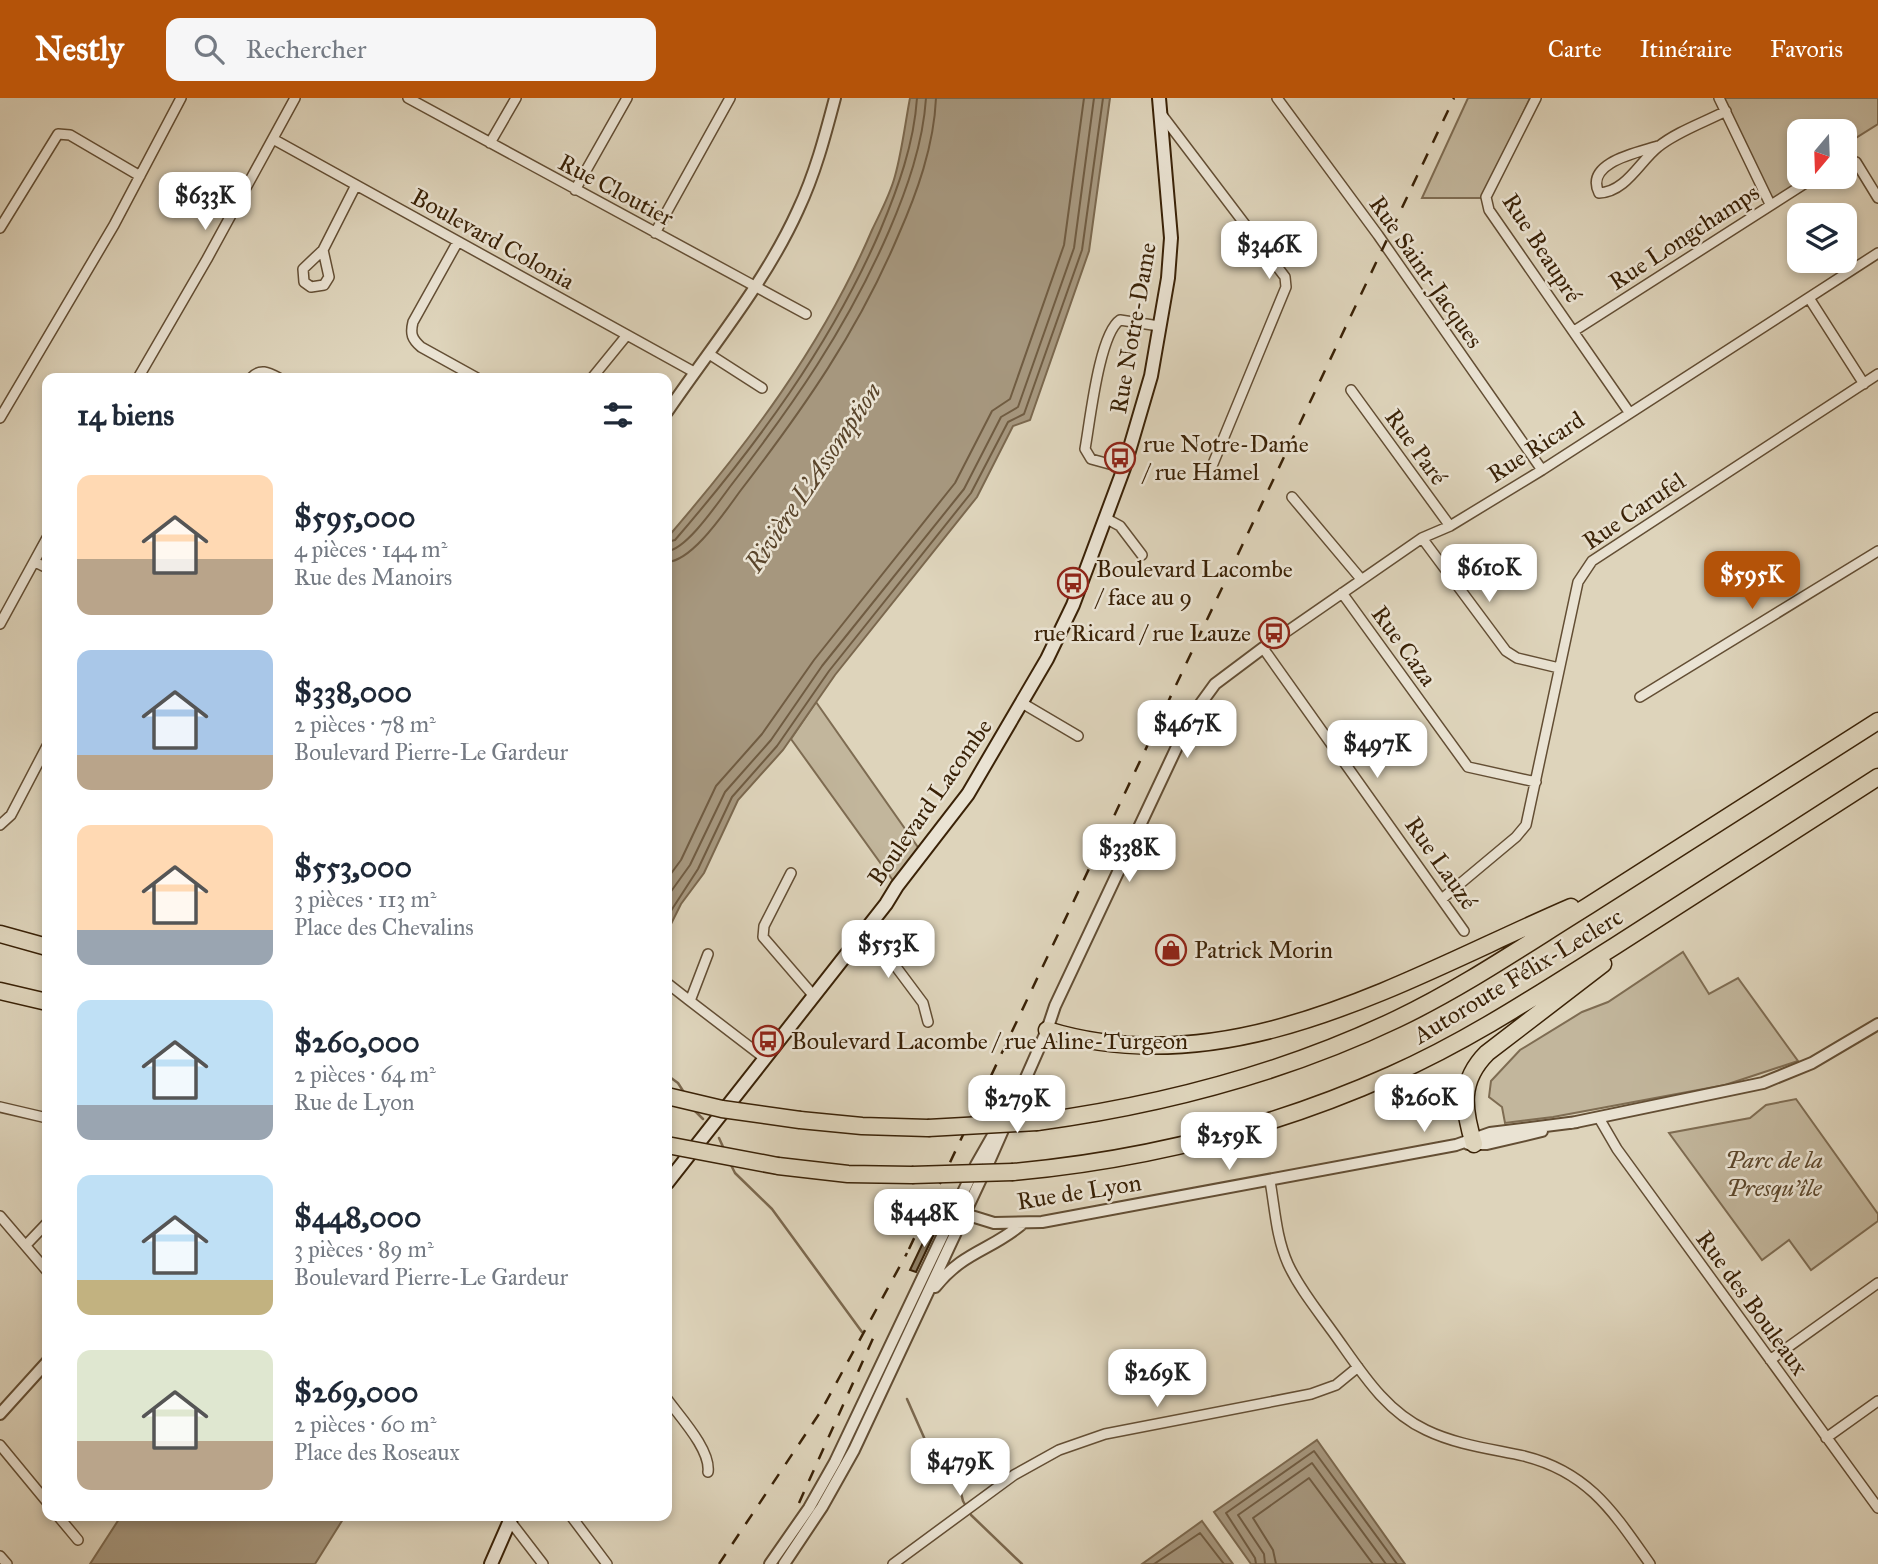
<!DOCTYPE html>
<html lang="fr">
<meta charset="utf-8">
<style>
:root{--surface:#fff;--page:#f6f6f7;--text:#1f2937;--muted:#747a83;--accent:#b45309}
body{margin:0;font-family:"IM FELL Great Primer",serif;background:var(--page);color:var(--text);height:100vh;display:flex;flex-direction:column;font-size:26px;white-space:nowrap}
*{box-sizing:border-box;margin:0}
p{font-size:23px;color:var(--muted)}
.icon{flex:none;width:38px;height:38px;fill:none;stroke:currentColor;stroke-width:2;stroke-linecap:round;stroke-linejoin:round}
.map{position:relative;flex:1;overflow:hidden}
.sheet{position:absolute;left:42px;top:275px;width:630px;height:1148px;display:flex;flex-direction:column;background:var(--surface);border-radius:14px;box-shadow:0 4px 10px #0003}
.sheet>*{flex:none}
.needle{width:46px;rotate:199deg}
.tools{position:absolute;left:1787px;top:21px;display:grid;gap:14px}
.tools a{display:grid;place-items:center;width:70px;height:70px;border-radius:14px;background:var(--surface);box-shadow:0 4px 10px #0003;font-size:35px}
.price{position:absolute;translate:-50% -60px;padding:0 16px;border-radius:14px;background:#fff;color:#222;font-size:23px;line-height:46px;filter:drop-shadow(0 2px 4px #0008)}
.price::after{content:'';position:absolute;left:50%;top:42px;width:21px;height:16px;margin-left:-10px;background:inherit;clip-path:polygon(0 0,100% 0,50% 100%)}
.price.active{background:var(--accent);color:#fff}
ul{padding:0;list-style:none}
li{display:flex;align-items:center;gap:21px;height:175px;padding:0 35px}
li span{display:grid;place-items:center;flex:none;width:196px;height:140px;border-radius:14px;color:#555}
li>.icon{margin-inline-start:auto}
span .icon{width:84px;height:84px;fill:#fffc;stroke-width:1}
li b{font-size:30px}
h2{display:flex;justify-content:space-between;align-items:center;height:84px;padding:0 35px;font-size:30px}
header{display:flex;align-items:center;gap:42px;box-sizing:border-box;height:98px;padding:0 35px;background:var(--accent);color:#fff}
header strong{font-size:33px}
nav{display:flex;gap:38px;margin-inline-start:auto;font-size:24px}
.search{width:490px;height:63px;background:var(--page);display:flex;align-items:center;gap:18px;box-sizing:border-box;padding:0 24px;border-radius:14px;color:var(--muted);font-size:26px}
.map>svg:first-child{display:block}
.green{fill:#c2b69c;stroke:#7e6c52;stroke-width:2}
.water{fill:#a6977e;stroke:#7b684e;stroke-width:2}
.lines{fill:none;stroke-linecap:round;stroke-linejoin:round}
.shore{stroke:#705c42;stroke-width:2}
.stream{stroke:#7b684e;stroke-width:2.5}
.building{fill:#8f7f65;stroke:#3a2207;stroke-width:2}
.minor-casing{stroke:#634e34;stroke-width:12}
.tertiary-casing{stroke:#634e34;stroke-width:14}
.secondary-casing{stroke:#3a2207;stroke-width:16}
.motorway-casing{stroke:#3a2207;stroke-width:19}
.minor{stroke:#eae3d3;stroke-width:9}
.tertiary{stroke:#eae3d3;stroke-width:10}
.secondary{stroke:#eae3d3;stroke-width:12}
.motorway{stroke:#ded4bb;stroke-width:16}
.rail{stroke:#3a2207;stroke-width:2.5;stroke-dasharray:12 12;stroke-linecap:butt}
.motorway-bridge-casing{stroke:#3a2207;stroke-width:19;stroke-linecap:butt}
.motorway-bridge{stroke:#ded4bb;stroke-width:16}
.labels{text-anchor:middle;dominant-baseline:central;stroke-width:5;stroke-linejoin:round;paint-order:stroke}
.street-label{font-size:24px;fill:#3a2207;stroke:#eae3d3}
.poi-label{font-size:24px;fill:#3a2207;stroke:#eae3d3;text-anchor:start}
.park-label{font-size:24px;font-style:italic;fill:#5c472c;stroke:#eae3d3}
.water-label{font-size:26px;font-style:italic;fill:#5a452b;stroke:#eae3d3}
</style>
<header>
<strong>Nestly</strong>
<div class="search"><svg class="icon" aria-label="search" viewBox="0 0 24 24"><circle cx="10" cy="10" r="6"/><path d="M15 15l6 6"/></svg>Rechercher</div>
<nav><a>Carte</a><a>Itinéraire</a><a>Favoris</a></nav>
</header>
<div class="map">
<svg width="1878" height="1466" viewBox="0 0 1878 1466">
<rect width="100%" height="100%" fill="#ded4bb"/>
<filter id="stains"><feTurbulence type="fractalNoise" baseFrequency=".00286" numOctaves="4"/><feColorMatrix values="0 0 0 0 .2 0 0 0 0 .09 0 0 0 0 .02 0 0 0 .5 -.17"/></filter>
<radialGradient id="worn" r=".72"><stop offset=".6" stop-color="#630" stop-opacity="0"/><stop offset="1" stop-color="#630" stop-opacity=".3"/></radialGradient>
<path class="green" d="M1468,0H1530L1483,100H1422Z
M1719,0H1878V26L1856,40L1848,61L1845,62L1844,33H1799V79H1815L1770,106Z
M816,604L922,755L897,788L791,641Z
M1683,854L1709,896L1738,880L1798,963L1725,987L1553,1019L1505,1025L1502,1009L1489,999L1491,983L1520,952L1582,914L1608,904Z
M1796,1001L1878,1116V1123L1811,1172L1789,1142L1762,1162L1669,1035L1750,1020L1766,1007Z"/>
<path class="water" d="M910,0H1110L1089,153L1030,322L1013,328L977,399L835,577L783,652L738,702L704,775L681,806L667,834V440C748,346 823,247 872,132C880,115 890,97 895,78C902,53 905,26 910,0Z
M1317,1342L1405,1466H1251L1214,1414Z
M121,1418H345L315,1466H90Z
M1202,1423L1233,1466H1142Z"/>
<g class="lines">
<path class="shore" d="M667,444L675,442C756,348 831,247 880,133C898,90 914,46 917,0
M667,453C686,452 717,406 729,390C793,307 847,230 889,133C907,91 923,46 926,0
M667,464C693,463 726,412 741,392C804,310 858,233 898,138C917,95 934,48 936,0
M667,781L681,762L716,688L762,636L814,562L955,385L992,313L1010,301L1064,147L1084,0
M667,799L690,767L725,694L771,642L822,568L964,391L1001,319L1018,309L1074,150L1094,0
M667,819L698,771L732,699L777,648L829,573L971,395L1008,324L1024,316L1082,152L1103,0
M1154,1466L1200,1435L1224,1466
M1256,1466L1255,1460L1226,1415L1314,1353L1397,1466
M1265,1466L1264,1456L1238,1417L1312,1365L1386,1466
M1276,1466L1273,1452L1253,1420L1309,1380L1373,1466"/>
<path class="stream" d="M667,977L678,985L685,996
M693,1011L703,1021
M719,1040L724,1051
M731,1067L735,1075L772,1111L862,1234
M907,1301L930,1353L958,1383L963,1403L971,1417L1022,1466"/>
</g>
<path class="building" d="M931,1128L937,1130L916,1174L910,1172Z"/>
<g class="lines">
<g class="minor-casing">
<path id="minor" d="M408,0L806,216
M1277,0L1378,137L1542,372
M1536,0L1486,99L1489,112L1629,314
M1719,0L1770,106
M1162,17L1285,179L1286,189L1210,373
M273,41L694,274
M490,45L516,0
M1658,48C1640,54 1584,64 1599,95C1626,94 1640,63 1658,49C1676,34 1705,24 1726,13
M1844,62L1856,64L1878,100
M575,92L627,0
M0,130L58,36L70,37L140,78
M655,135L730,0
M457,145L413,224C410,236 412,241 421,249L477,280
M323,152L329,179L324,187L311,189L304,184L303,171Z
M323,152L356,87
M1809,200L1864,286
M1574,233L1815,79
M709,256L762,290
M138,280L207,161L295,0
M251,280C260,270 268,274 279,280
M592,280L627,237
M1351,292L1450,428
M0,320L114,127L181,0
M1124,370L1091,361L1085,351C1090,324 1099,236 1120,222L1159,228
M1292,399L1361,481
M1107,421L1120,428L1142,457
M1422,440L1506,553L1517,560L1559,570
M35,464L47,470
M1342,495L1468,669L1536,684
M0,526L47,440
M1640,599L1878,453
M1022,605L1078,638
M0,727L11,717L47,648
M791,775L764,828L763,839L813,897
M1443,800L1516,739L1526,727L1578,484L1592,463L1878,276
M867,830L923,905L928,924
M1464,833L1263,550L1422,440L1450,428L1542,372L1878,155
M708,856L690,903L763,959
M667,885L690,903
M0,1009L47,1020
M1599,1020L1617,1051L1878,1410
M1270,1083C1275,1111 1276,1139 1288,1166C1299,1190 1317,1212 1332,1233C1359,1270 1383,1312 1426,1332C1457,1347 1492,1351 1524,1358C1589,1374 1614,1415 1650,1466
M0,1118L47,1173
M26,1147L47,1125
M1770,1262L1878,1185
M667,1301C680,1319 711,1352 708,1374
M1826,1340L1878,1303
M0,1347L47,1404
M58,1418L78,1442
M571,1418L607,1466
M510,1423L543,1466
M0,1458L7,1466
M893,1466L1014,1377L1059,1352L1105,1336L1311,1296L1336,1287L1358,1269"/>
</g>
<g class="tertiary-casing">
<path id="tertiary" d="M667,314C712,248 765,185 798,112C815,76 825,38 835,0
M1571,1025L1763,985L1812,965L1878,926
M1468,1046H1487L1542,1033
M955,1113L994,1125L1042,1124L1456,1047L1490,1035L1577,1024
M935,1189C964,1153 990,1153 1022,1126
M0,1316L47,1264
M770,1466L809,1410L835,1364L976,1067L996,1032
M784,1466L822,1409L854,1352L988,1066L1047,932L1055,908L1191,619L1215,586L1263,550"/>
</g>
<g class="secondary-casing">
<path id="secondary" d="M667,1085L886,806L897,788L968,696L1047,561L1073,507L1124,370L1151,278L1168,180L1171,140L1159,0
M491,1466L512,1418"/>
</g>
<g class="motorway-casing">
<path id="motorway" d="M0,836L47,849
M0,893L47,904
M1047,932C1232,989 1408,879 1571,809
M800,1022L862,1028L928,1030
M1037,1024C1162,1007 1282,976 1397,921C1464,889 1525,847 1588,808C1685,747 1781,684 1878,623
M1474,1046C1463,1011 1459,983 1487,955L1603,866
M778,1068L848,1076L912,1077
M1013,1074C1144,1062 1270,1031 1391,977C1470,942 1542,894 1615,848C1703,792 1790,735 1878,679"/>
</g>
<use href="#minor" class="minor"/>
<use href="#tertiary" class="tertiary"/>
<use href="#secondary" class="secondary"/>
<use href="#motorway" class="motorway"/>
<path class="rail" d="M909,1151L1454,0
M799,1405L875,1236
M719,1466L821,1313L907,1155"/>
<g class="motorway-bridge-casing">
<path id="motorway-bridge" d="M667,998L722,1011L800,1022
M928,1030L1037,1024
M667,1047L778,1068
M912,1077L1013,1074"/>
</g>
<use href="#motorway-bridge" class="motorway-bridge"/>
</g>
<defs>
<g id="bus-ring" transform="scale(1.575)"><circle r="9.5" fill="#eae3d3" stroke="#8f2418" stroke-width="1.5"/><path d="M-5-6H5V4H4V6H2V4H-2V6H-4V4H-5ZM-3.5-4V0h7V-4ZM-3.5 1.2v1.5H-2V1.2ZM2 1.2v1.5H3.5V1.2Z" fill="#8f2418"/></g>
<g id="shop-ring" transform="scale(1.575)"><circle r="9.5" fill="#eae3d3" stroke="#8f2418" stroke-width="1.5"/><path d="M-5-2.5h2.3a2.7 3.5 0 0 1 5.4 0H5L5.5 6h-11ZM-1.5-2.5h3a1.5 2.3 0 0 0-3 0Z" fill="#8f2418"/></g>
</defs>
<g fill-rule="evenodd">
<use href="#bus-ring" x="1120" y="360"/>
<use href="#bus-ring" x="1073" y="485"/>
<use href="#bus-ring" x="1274" y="535"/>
<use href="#shop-ring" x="1171" y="852"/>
<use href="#bus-ring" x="768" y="943"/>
</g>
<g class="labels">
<g class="street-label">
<text transform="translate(616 92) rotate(28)">Rue Cloutier</text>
<text transform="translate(1684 139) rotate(-33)">Rue Longchamps</text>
<text transform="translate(493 141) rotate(29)">Boulevard Colonia</text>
<text transform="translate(1542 150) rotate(57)">Rue Beaupré</text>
<text transform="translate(1426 174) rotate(55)">Rue Saint-Jacques</text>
<text transform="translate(1133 230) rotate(-80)">Rue Notre-Dame</text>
<text transform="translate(1416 349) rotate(54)">Rue Paré</text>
<text transform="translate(1536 349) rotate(-33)">Rue Ricard</text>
<text transform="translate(1634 413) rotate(-34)">Rue Carufel</text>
<text transform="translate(1404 548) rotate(54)">Rue Caza</text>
<text transform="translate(930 704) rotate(-55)">Boulevard Lacombe</text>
<text transform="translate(1441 765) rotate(55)">Rue Lauzé</text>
<text transform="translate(1518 878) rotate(-31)">Autoroute Félix-Leclerc</text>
<text transform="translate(1079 1094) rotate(-9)">Rue de Lyon</text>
<text transform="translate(1752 1205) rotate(54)">Rue des Bouleaux</text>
</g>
<g class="poi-label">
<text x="1143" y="346">rue Notre-Dame<tspan x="1143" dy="28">/ rue Hamel</tspan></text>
<text x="1096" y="471">Boulevard Lacombe<tspan x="1096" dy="28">/ face au 9</tspan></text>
<text x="1251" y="535" text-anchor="end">rue Ricard / rue Lauze</text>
<text x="1194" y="852">Patrick Morin</text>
<text x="791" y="943">Boulevard Lacombe / rue Aline-Turgeon</text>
</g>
<g class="park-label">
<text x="1774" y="1062">Parc de la<tspan x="1774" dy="28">Presqu'île</tspan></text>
</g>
<g class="water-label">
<text transform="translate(813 379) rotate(-56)">Rivière L'Assomption</text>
</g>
</g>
<rect width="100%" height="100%" filter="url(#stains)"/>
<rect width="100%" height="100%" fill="url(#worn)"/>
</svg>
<div class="tools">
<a><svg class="needle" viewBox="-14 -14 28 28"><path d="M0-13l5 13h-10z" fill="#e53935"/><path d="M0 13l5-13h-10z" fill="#747a83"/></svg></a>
<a><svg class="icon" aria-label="layers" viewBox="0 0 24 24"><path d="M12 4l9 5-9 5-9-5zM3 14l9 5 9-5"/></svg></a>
</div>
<b class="price" style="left:205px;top:134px">$633K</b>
<b class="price" style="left:1269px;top:183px">$346K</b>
<b class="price" style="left:1489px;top:506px">$610K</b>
<b class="price active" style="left:1752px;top:513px">$595K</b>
<b class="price" style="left:1187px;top:662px">$467K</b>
<b class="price" style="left:1377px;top:682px">$497K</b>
<b class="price" style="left:1129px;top:786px">$338K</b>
<b class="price" style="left:888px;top:882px">$553K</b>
<b class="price" style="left:1424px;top:1036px">$260K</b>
<b class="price" style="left:1017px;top:1037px">$279K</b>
<b class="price" style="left:1229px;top:1074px">$259K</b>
<b class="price" style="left:924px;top:1151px">$448K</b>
<b class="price" style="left:1157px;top:1311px">$269K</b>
<b class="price" style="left:960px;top:1400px">$479K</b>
<section class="sheet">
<h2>14 biens<svg class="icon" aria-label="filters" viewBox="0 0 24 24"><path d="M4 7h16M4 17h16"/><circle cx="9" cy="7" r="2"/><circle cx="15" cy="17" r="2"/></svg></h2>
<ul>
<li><span style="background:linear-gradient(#ffd9b3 60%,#b9a48a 0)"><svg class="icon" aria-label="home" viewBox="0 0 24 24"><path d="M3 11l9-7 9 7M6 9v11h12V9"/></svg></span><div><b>$595,000</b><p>4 pièces · 144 m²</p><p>Rue des Manoirs</p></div></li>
<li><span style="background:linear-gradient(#a9c7e8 75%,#b9a48a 0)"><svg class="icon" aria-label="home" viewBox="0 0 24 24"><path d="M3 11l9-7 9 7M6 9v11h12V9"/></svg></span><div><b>$338,000</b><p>2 pièces · 78 m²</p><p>Boulevard Pierre-Le Gardeur</p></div></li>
<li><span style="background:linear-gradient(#ffd9b3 75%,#9aa5b1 0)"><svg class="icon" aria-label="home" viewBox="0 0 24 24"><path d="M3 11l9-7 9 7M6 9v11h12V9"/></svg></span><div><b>$553,000</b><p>3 pièces · 113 m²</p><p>Place des Chevalins</p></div></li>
<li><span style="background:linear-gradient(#bfe0f5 75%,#9aa5b1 0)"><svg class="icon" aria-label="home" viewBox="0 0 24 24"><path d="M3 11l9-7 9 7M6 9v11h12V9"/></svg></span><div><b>$260,000</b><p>2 pièces · 64 m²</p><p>Rue de Lyon</p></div></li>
<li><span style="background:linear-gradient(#bfe0f5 75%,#c2b280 0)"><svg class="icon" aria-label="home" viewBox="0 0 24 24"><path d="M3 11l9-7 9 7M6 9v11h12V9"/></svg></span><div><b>$448,000</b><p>3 pièces · 89 m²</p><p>Boulevard Pierre-Le Gardeur</p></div></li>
<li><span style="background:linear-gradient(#dfe7d0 65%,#b9a48a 0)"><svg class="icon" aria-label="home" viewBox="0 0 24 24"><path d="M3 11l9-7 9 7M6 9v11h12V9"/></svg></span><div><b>$269,000</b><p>2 pièces · 60 m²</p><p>Place des Roseaux</p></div></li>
</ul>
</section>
</div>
